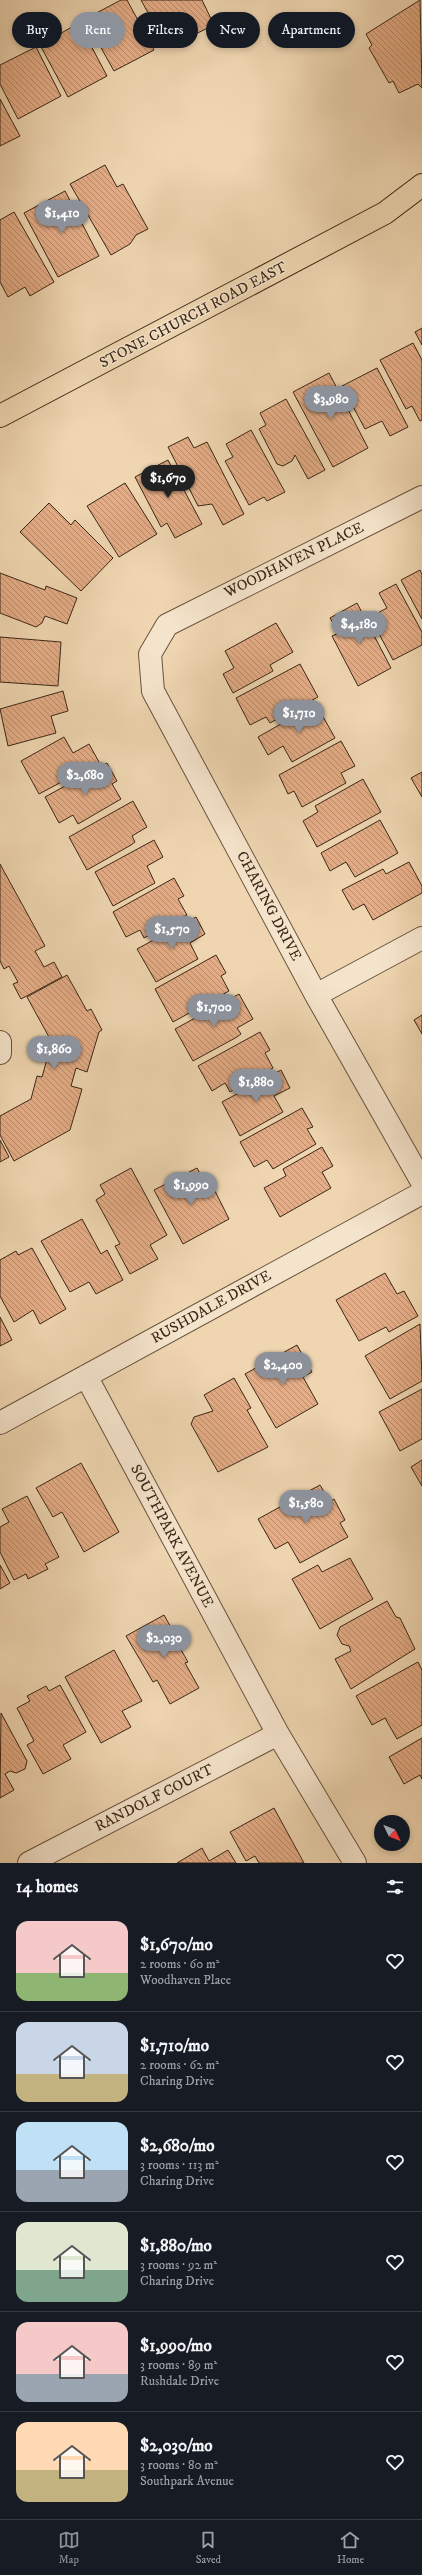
<!DOCTYPE html>
<meta charset="utf-8">
<style>
:root{--surface:#171b24;--page:#242831;--text:#f1f3f6;--muted:#9ea1a6;--line:#363941;--accent:#8c9099}
body{margin:0;font-family:"IM FELL DW Pica",serif;background:var(--page);color:var(--text);height:100vh;display:flex;flex-direction:column;font-size:15px;white-space:nowrap}
*{box-sizing:border-box;margin:0}
p{font-size:13px;color:var(--muted)}
.icon{flex:none;width:22px;height:22px;fill:none;stroke:currentColor;stroke-width:2;stroke-linecap:round;stroke-linejoin:round}
.map{position:relative;height:1863px;overflow:hidden}
.panel{display:flex;flex-direction:column;background:var(--surface);flex:1}
.panel>*{flex:none}
.hud{position:absolute;left:12px;top:12px;width:398px;height:36px;display:flex;gap:8px}
.needle{width:26px;rotate:133deg}
.controls{position:absolute;left:374px;top:1815px;display:grid;gap:8px}
.controls a{display:grid;place-items:center;width:36px;height:36px;border-radius:50%;background:var(--surface);box-shadow:0 2px 6px #0003;font-size:20px}
.price{position:absolute;translate:-50% -34px;padding:0 9px;border-radius:14px;background:var(--accent);color:#fff;font-size:13px;line-height:26px;filter:drop-shadow(0 1px 2px #0008)}
.price::after{content:'';position:absolute;left:50%;top:24px;width:12px;height:9px;margin-left:-6px;background:inherit;clip-path:polygon(0 0,100% 0,50% 100%)}
.price.selected{background:#222;color:#fff}
ul{padding:0;list-style:none}
li{display:flex;align-items:center;gap:12px;height:100px;padding:0 16px}
li+li{border-top:1px solid var(--line)}
li span{display:grid;place-items:center;flex:none;width:112px;height:80px;border-radius:12px;color:#555}
li>.icon{margin-inline-start:auto}
span .icon{width:48px;height:48px;fill:#fffc;stroke-width:1}
li b{font-size:17px}
h2{display:flex;justify-content:space-between;align-items:center;height:48px;padding:0 16px;font-size:17px}
.tag{padding:0 14px;border-radius:18px;background:var(--surface);box-shadow:0 2px 6px #0003;font-size:14px;line-height:36px}
.tag.selected{background:var(--accent);color:#fff}
.tab-bar{display:flex;justify-content:space-around;align-items:center;height:56px;border-top:1px solid var(--line);background:var(--surface);font-size:11px;color:var(--muted)}
.tab-bar a{display:grid;justify-items:center;gap:2px}
.tab-bar .selected{color:var(--accent)}
.map>svg:first-child{display:block}
.building{fill:url(#building-back-hatch);stroke:#3a2717}
.lines{fill:none;stroke-linecap:round;stroke-linejoin:round}
.minor-casing{stroke:#67533e;stroke-width:24}
.major-casing{stroke:#3a2717;stroke-width:24}
.minor{stroke:#f5e4cc;stroke-width:22}
.major{stroke:#efd6b1;stroke-width:22}
.labels{text-anchor:middle;dominant-baseline:central;stroke-width:3;stroke-linejoin:round;paint-order:stroke}
.street-label{font-size:15px;fill:#3a2717;stroke:#f5e4cc}
</style>
<div class="map">
<svg width="422" height="1863" viewBox="0 0 422 1863">
<defs>
<pattern id="building-back-hatch" width="6" height="6" patternUnits="userSpaceOnUse"><rect width="6" height="6" fill="#e5ad87"/><path d="M-1 5l2 2M0 0l6 6M5-1l2 2" fill="none" stroke="#bb8d6d"/></pattern>
</defs>
<rect width="100%" height="100%" fill="#efd6b1"/>
<filter id="stains"><feTurbulence type="fractalNoise" baseFrequency=".005" numOctaves="4"/><feColorMatrix values="0 0 0 0 .2 0 0 0 0 .09 0 0 0 0 .02 0 0 0 .5 -.17"/></filter>
<radialGradient id="worn" r=".72"><stop offset=".6" stop-color="#630" stop-opacity="0"/><stop offset="1" stop-color="#630" stop-opacity=".3"/></radialGradient>
<path class="building" d="M121,0H127L154,50L114,71L85,19Z
M141,0H202L214,25L175,44L162,18L153,22Z
M420,0L422,88L418,84L399,93L393,81L389,83L369,48L372,45L366,34Z
M79,23L107,76L68,97L40,45Z
M36,47L61,96L18,119L0,84V65Z
M0,99L20,136L0,146Z
M105,165L117,187L123,184L148,229L136,235L130,244L111,255L70,184Z
M65,191L99,256L58,277L24,213Z
M14,212L54,282L30,296L25,287L8,297L0,282V220Z
M422,328V345L415,332Z
M413,343L422,360V420L420,421L412,406L406,409L380,360Z
M377,368L408,427L390,436L382,421L365,429L342,386Z
M329,373L368,448L333,467L293,392Z
M286,399L325,470L308,479L295,455L292,461L283,466L277,464L259,429L266,425L260,413Z
M251,430L285,492L267,501L264,497L249,505L225,461L233,457L226,444Z
M188,437L194,448L207,442L244,514L223,525L212,504L198,506L168,447Z
M168,460L202,524L175,538L167,523L161,527L135,477Z
M125,483L157,534L119,557L87,506Z
M49,503L71,525L75,520L113,558L81,591L20,532Z
M420,570L422,575V619L401,580Z
M0,573L45,590L46,586L77,598L67,624L45,616L42,623L36,627L0,613Z
M396,584L422,632V645L393,660L370,617L387,608L379,593Z
M357,603L391,668L358,686L332,636L339,633L330,618Z
M276,623L293,652L270,665L273,671L233,693L223,674L234,668L225,651Z
M0,637L61,642L58,686L0,682Z
M300,664L318,697L270,723L266,717L250,725L236,698Z
M63,691L68,711L51,716L56,733L8,746L0,709Z
M316,704L335,738L292,762L283,746L268,755L258,737Z
M64,737L73,753L89,744L99,762L39,794L21,761Z
M341,741L355,766L341,773L346,783L302,807L294,791L288,794L279,775Z
M107,763L117,781L112,784L121,799L78,824L73,815L59,823L45,797Z
M422,772V797L411,778Z
M363,779L381,812L317,847L303,821L318,812L315,806Z
M133,801L147,827L132,836L135,842L131,845L87,870L69,837Z
M380,820L398,853L355,877L346,862L330,871L321,853Z
M154,840L163,857L147,866L155,883L113,906L95,872Z
M409,862L422,886V893L373,920L364,904L353,910L342,890L383,869L386,874Z
M0,864L45,946L35,951L44,967L54,962L62,977L21,999L13,984L18,982L9,966L4,969L0,961Z
M174,878L184,896L178,899L187,915L144,938L140,930L126,937L113,912Z
M196,917L205,934L190,943L198,959L156,982L137,949Z
M216,955L226,973L221,976L229,991L173,1022L155,989Z
M67,975L87,1011L91,1009L102,1030L99,1032L87,1072L76,1068L71,1086L82,1089L70,1130L14,1161L0,1135V1116L31,1099L37,1076L42,1077L47,1059H43L49,1037L27,997Z
M239,994L253,1019L237,1028L241,1034L237,1037L193,1061L175,1029Z
M422,1015V1034L414,1020Z
M260,1032L270,1050L265,1053L273,1068L230,1092L225,1083L212,1091L198,1066Z
M281,1070L290,1088L274,1096L283,1112L240,1136L222,1102Z
M302,1108L313,1127L307,1129L316,1144L273,1169L267,1160L254,1167L240,1142Z
M0,1140L9,1157L0,1162Z
M322,1147L333,1166L322,1172L331,1188L280,1217L264,1188L286,1176L283,1169Z
M131,1168L167,1235L150,1245L158,1259L130,1274L115,1246L120,1244L96,1200L105,1194L100,1185Z
M197,1168L211,1194L215,1191L229,1219L183,1244L154,1190Z
M82,1219L101,1254L107,1250L123,1280L96,1294L89,1282L70,1292L41,1241Z
M32,1248L66,1309L40,1324L33,1310L14,1322L0,1296V1260L16,1251L18,1255Z
M385,1273L397,1294L404,1291L418,1316L389,1332L386,1327L359,1341L336,1300Z
M0,1317L12,1340L0,1346Z
M420,1324L422,1381L390,1399L365,1356Z
M297,1345L312,1372L303,1377L318,1404L276,1428L245,1374Z
M234,1378L251,1408L247,1410L268,1447L218,1472L191,1424L194,1417L213,1411L204,1395Z
M422,1389V1439L400,1451L379,1412Z
M422,1460V1486L411,1467Z
M81,1463L119,1532L84,1552L62,1512L53,1517L36,1488Z
M320,1485L330,1502L334,1499L345,1520L340,1523L348,1537L300,1563L288,1542L275,1549L258,1519Z
M27,1496L59,1557L45,1564L48,1569L28,1579L26,1574L14,1580L0,1552V1527L9,1522L2,1509Z
M350,1558L373,1599L320,1629L292,1579L318,1565L322,1572Z
M0,1565L10,1583L0,1589Z
M387,1601L396,1617L400,1618L415,1649L351,1689L335,1659L351,1651L349,1646L342,1644L337,1635L340,1627Z
M164,1615L182,1647L180,1648L188,1662L185,1663L199,1688L170,1704L157,1680L153,1682L126,1636Z
M114,1650L142,1701L122,1711L131,1727L101,1743L65,1677Z
M418,1662L422,1670V1725L397,1739L385,1718L372,1725L356,1696Z
M60,1685L86,1732L63,1745L71,1759L43,1774L27,1745L34,1741L17,1708L30,1701L27,1696L46,1686L49,1691Z
M1,1713L27,1761L25,1769L16,1773L10,1771L5,1774L14,1790L0,1798Z
M422,1738V1779L420,1775L404,1784L389,1757Z
M274,1808L304,1863H259L255,1856L246,1861L230,1832Z
M202,1848L209,1861L228,1850L236,1863H177Z"/>
<g class="lines">
<g class="minor-casing">
<path id="minor" d="M422,497L167,625L150,654L153,691L316,995L422,1182
M316,995L422,938
M0,1042V1053
M86,1376L278,1734L355,1863
M0,1423L422,1193
M29,1863L278,1734"/>
</g>
<g class="major-casing">
<path id="major" d="M0,416L385,213L422,185"/>
</g>
<use href="#minor" class="minor"/>
<use href="#major" class="major"/>
</g>
<g class="labels">
<g class="street-label">
<text transform="translate(193 315) rotate(-28)">STONE CHURCH ROAD EAST</text>
<text transform="translate(294 560) rotate(-26)">WOODHAVEN PLACE</text>
<text transform="translate(269 906) rotate(62)">CHARING DRIVE</text>
<text transform="translate(211 1307) rotate(-29)">RUSHDALE DRIVE</text>
<text transform="translate(172 1536) rotate(62)">SOUTHPARK AVENUE</text>
<text transform="translate(154 1798) rotate(-27)">RANDOLF COURT</text>
</g>
</g>
<rect width="100%" height="100%" filter="url(#stains)"/>
<rect width="100%" height="100%" fill="url(#worn)"/>
</svg>
<div class="controls">
<a><svg class="needle" viewBox="-14 -14 28 28"><path d="M0-13l5 13h-10z" fill="#e53935"/><path d="M0 13l5-13h-10z" fill="#9ea1a6"/></svg></a>
</div>
<b class="price" style="left:62px;top:234px">$1,410</b>
<b class="price" style="left:331px;top:420px">$3,980</b>
<b class="price selected" style="left:168px;top:499px">$1,670</b>
<b class="price" style="left:359px;top:645px">$4,180</b>
<b class="price" style="left:299px;top:734px">$1,710</b>
<b class="price" style="left:85px;top:796px">$2,680</b>
<b class="price" style="left:172px;top:950px">$1,570</b>
<b class="price" style="left:214px;top:1028px">$1,700</b>
<b class="price" style="left:54px;top:1070px">$1,860</b>
<b class="price" style="left:256px;top:1103px">$1,880</b>
<b class="price" style="left:191px;top:1206px">$1,990</b>
<b class="price" style="left:283px;top:1386px">$2,400</b>
<b class="price" style="left:306px;top:1524px">$1,580</b>
<b class="price" style="left:164px;top:1659px">$2,030</b>
<div class="hud">
<a class="tag">Buy</a>
<a class="tag selected">Rent</a>
<a class="tag">Filters</a>
<a class="tag">New</a>
<a class="tag">Apartment</a>
</div>
</div>
<section class="panel">
<h2>14 homes<svg class="icon" aria-label="filters" viewBox="0 0 24 24"><path d="M4 7h16M4 17h16"/><circle cx="9" cy="7" r="2"/><circle cx="15" cy="17" r="2"/></svg></h2>
<ul>
<li><span style="background:linear-gradient(#f6c9c9 65%,#8fb573 0)"><svg class="icon" aria-label="home" viewBox="0 0 24 24"><path d="M3 11l9-7 9 7M6 9v11h12V9"/></svg></span><div><b>$1,670/mo</b><p>2 rooms · 60 m²</p><p>Woodhaven Place</p></div><svg class="icon" aria-label="heart" viewBox="0 0 24 24"><path d="M12 20l-8-8c-3-5 5-10 8-4 3-6 11-1 8 4z"/></svg></li>
<li><span style="background:linear-gradient(#c9d6e8 65%,#c2b280 0)"><svg class="icon" aria-label="home" viewBox="0 0 24 24"><path d="M3 11l9-7 9 7M6 9v11h12V9"/></svg></span><div><b>$1,710/mo</b><p>2 rooms · 62 m²</p><p>Charing Drive</p></div><svg class="icon" aria-label="heart" viewBox="0 0 24 24"><path d="M12 20l-8-8c-3-5 5-10 8-4 3-6 11-1 8 4z"/></svg></li>
<li><span style="background:linear-gradient(#bfe0f5 60%,#9aa5b1 0)"><svg class="icon" aria-label="home" viewBox="0 0 24 24"><path d="M3 11l9-7 9 7M6 9v11h12V9"/></svg></span><div><b>$2,680/mo</b><p>3 rooms · 113 m²</p><p>Charing Drive</p></div><svg class="icon" aria-label="heart" viewBox="0 0 24 24"><path d="M12 20l-8-8c-3-5 5-10 8-4 3-6 11-1 8 4z"/></svg></li>
<li><span style="background:linear-gradient(#dfe7d0 60%,#7fa58c 0)"><svg class="icon" aria-label="home" viewBox="0 0 24 24"><path d="M3 11l9-7 9 7M6 9v11h12V9"/></svg></span><div><b>$1,880/mo</b><p>3 rooms · 92 m²</p><p>Charing Drive</p></div><svg class="icon" aria-label="heart" viewBox="0 0 24 24"><path d="M12 20l-8-8c-3-5 5-10 8-4 3-6 11-1 8 4z"/></svg></li>
<li><span style="background:linear-gradient(#f6c9c9 65%,#9aa5b1 0)"><svg class="icon" aria-label="home" viewBox="0 0 24 24"><path d="M3 11l9-7 9 7M6 9v11h12V9"/></svg></span><div><b>$1,990/mo</b><p>3 rooms · 89 m²</p><p>Rushdale Drive</p></div><svg class="icon" aria-label="heart" viewBox="0 0 24 24"><path d="M12 20l-8-8c-3-5 5-10 8-4 3-6 11-1 8 4z"/></svg></li>
<li><span style="background:linear-gradient(#ffd9b3 60%,#c2b280 0)"><svg class="icon" aria-label="home" viewBox="0 0 24 24"><path d="M3 11l9-7 9 7M6 9v11h12V9"/></svg></span><div><b>$2,030/mo</b><p>3 rooms · 80 m²</p><p>Southpark Avenue</p></div><svg class="icon" aria-label="heart" viewBox="0 0 24 24"><path d="M12 20l-8-8c-3-5 5-10 8-4 3-6 11-1 8 4z"/></svg></li>
</ul>
</section>
<nav class="tab-bar">
<a class="selected"><svg class="icon" aria-label="map" viewBox="0 0 24 24"><path d="M3 6l6-2 6 2 6-2v14l-6 2-6-2-6 2zM9 4v14M15 6v14"/></svg>Map</a>
<a><svg class="icon" aria-label="saved" viewBox="0 0 24 24"><path d="M7 4h10v16l-5-4-5 4z"/></svg>Saved</a>
<a><svg class="icon" aria-label="home" viewBox="0 0 24 24"><path d="M3 11l9-7 9 7M6 9v11h12V9"/></svg>Home</a>
</nav>
